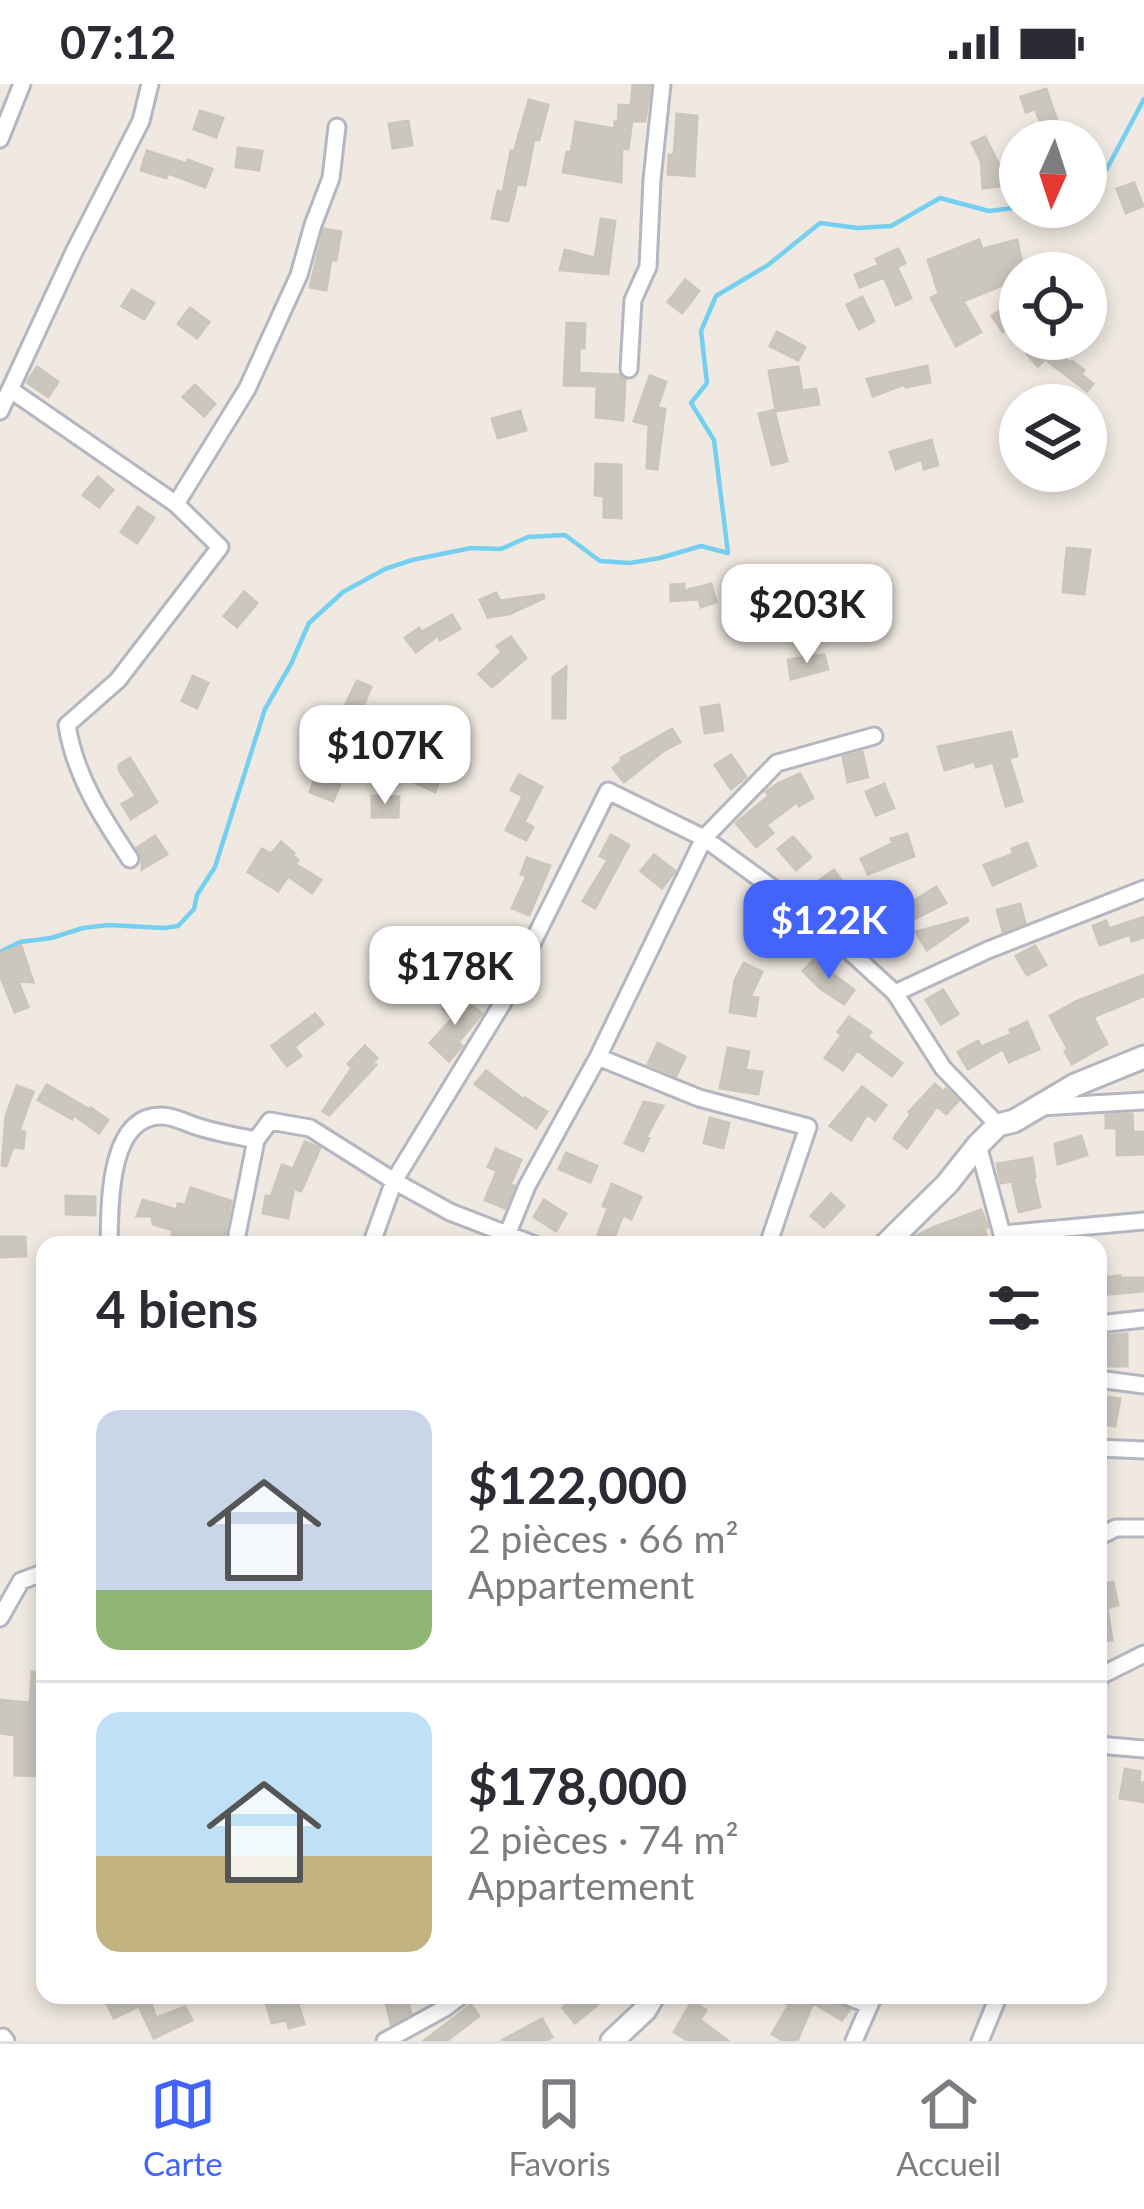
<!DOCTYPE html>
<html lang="fr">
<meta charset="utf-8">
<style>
:root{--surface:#fff;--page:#f2f2f3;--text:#2b2b33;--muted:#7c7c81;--line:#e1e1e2;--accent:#4264fb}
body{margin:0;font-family:Lato,sans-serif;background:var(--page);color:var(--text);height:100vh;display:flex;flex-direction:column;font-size:45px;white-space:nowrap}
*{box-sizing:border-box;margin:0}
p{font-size:39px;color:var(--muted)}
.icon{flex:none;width:66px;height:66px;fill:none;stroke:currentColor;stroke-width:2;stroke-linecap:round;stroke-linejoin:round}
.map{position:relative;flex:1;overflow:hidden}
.panel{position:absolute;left:36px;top:1152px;width:1071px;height:768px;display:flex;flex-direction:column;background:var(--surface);border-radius:24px;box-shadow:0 6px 18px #0003}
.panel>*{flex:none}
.needle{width:78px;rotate:183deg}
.tools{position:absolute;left:999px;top:36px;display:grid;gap:24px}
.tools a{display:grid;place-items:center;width:108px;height:108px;border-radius:50%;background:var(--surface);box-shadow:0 6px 18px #0003;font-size:60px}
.price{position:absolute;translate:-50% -102px;padding:0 27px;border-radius:24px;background:#fff;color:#222;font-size:39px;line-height:78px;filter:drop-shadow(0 3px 6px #0008)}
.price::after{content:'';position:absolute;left:50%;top:72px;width:36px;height:27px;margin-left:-18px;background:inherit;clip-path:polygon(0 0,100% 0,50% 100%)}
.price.active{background:var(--accent);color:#fff}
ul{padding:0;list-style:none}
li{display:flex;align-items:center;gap:36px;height:300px;padding:0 60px}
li+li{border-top:3px solid var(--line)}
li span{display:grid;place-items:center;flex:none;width:336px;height:240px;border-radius:24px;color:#555}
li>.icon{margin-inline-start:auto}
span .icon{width:144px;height:144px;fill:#fffc;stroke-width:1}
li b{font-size:51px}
h2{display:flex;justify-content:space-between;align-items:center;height:144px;padding:0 60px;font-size:51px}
.status{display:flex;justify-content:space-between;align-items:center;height:84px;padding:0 60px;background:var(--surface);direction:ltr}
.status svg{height:33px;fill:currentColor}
.tab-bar{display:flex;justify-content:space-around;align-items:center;height:168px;border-top:3px solid var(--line);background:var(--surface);font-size:33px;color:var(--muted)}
.tab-bar a{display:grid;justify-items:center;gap:6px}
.tab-bar .active{color:var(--accent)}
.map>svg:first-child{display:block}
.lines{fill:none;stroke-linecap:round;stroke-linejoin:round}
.stream{stroke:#75cff0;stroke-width:4.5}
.building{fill:#cbc7bf;stroke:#cbc5ba;stroke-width:3}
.street-casing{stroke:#b4b7c1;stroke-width:21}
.secondary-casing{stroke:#b4b7c1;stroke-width:27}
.street{stroke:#fff;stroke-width:15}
.secondary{stroke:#fff;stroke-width:21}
</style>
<div class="status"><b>07:12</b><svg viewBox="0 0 49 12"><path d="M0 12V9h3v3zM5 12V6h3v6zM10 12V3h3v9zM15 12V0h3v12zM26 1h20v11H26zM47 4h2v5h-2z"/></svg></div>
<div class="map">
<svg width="1144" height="1957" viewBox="0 0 1144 1957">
<rect width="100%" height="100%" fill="#efe9e1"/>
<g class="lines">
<path class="stream" d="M1086,107L1103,92L1144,15
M0,868L20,858L51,854L83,844L108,841L164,844L178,842L194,825L197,811L215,783L265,625L291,580L309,539L343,508L385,485L412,476L471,464L501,465L528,453L565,451L600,477L630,479L660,474L701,462L728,469L714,356L691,319L707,299L701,247L716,212L768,181L820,139L858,144L891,142L940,114L989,127L1022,123"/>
</g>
<path class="building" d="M633,0H650L648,17L645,37H632L628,65L622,64L621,98L563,88L567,68L571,69L576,38L615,45V38L618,39L619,21L631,22Z
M1046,5L1058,39L1066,57H1049L1035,25L1026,28L1021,13Z
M529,16L548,21L539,56L534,55L525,101L517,100L508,137L492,134L498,107L503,108L511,67L514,68Z
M200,27L223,34L216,53L194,45Z
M677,30L697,32L694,92L668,90L669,71H674Z
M408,37L412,61L393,64L389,40Z
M985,53L1000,83L1002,102L983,104L981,77L972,59Z
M238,64L262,67L259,86L236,83Z
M147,67L187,80L188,76L212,85L205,103L168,89L166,94L141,86Z
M1134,99L1143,122L1126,129L1117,105Z
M601,135L615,137L608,190L560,186L565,166L595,174Z
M324,145L341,148L336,176H331L326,206L310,203Z
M979,156L982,165L1017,156L1024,189H1020V194L963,217L981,248L956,262L931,214L939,210L928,176Z
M898,165L905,179L897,183L911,214L896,221L884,193L860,203L855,191L879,181L876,175Z
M685,196L699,207L682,229L668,218Z
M132,206L154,219L144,235L122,222Z
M862,213L874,237L859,245L847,221Z
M1014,217L1020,226V236L1003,248L992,232Z
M190,224L209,238L197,254L178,240Z
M567,239L585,240L584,264H579V289L619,291L625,296L623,336L596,333L597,302L564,301Z
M777,248L805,263L798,276L770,262Z
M1042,255H1045L1070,279L1072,277L1084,286L1081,290L1093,300L1087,307L1045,275L1038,282L1027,270Z
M927,282L930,298L906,303L905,300L873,312L867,295Z
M37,283L58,298L48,313L27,298Z
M798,283L802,307L816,305L819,320L776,327L769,287Z
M650,292L666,298L657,324L665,325L657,385L647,384L649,341L634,337Z
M195,301L215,320L204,332L183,313Z
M774,326L787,377L772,381L759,330Z
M520,327L526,346L498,354L492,335Z
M931,356L938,381L924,385L922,375L896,385L890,368Z
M596,380L621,381V434L604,433V412L595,411Z
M98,393L113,406L99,423L83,411Z
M138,423L154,434L137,459L121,448Z
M1067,464L1090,466L1084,510L1063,508Z
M684,500V507L711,500L716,518L701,523L699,515L671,517V501Z
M244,508L257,519L237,543L224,532Z
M496,509L500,517L543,511L544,514L509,530L488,533L480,516Z
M452,531L460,545L440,556L438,551L416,568L405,554L419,544L422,548Z
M511,553L526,574L492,603L479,590L502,568L497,562Z
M824,571L828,585L791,595L788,576Z
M566,583L565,634H553V593Z
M193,592L208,599L197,624L182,617Z
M357,597L371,603L359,632L365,633L358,650L336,641Z
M719,621L723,646L705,649L701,624Z
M399,624L404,626L394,670L400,672L392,687L373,678L385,654L381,653L384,638L392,639Z
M672,645L680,658L663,667L624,698L613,684L623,676L621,674Z
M1011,648L1017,672L1009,674L1022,717L1006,722L993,678L976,683L975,677L945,686L938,663Z
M862,668L868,693L848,698L843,673Z
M731,671L746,693L731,705L715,681Z
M424,672L445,680L435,708L414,698Z
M130,674L157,718L131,735L122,720L136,712L119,686V681Z
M800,690L813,714L799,722L797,718L766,741L773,749L756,763L736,739L769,712L766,708L779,699Z
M316,691L340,700L333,717L310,708Z
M519,691L542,703L524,738L533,743L526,756L506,746L523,712L511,706Z
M884,700L894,724L876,731L866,708Z
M372,712L399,713L398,733H372Z
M907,750L914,772L868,790L861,775L893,759L891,755Z
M611,751L629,761L595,824L583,817L608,776L600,772Z
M155,752L167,770L142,785V773L137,764Z
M793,753L811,773L796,786L778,765Z
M281,758L294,769L292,771L298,776L295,780L321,796L312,809L288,792L278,807L248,788L262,765L271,770Z
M1027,759L1036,782L993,801L984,781L1013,770L1012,765Z
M654,771L675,787L662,804L641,787Z
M527,774L550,782L529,831L512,824L527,792L521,790Z
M834,786L851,810L834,822L817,798Z
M936,803L946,819L912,836H908L893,813L906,805L914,817Z
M1020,820L1025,839L1003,847L997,826Z
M1144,833V853L1132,857L1130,850L1100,861L1093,842L1106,837L1109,845Z
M967,834L968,837L927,866L916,848Z
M21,862L33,898L18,897L28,923L15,928L0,891V869Z
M1035,862L1046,881L1027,891L1016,872Z
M497,864L510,877L494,898L478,883Z
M814,876L854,906L844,920L820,904L803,887Z
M744,879L762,888L750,913L758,914L755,932L730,928L735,896Z
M1144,891V912L1093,933L1107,960L1072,980L1065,967L1068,965L1050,932L1077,917Z
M943,906L958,930L941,940L926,916Z
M452,915L459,921L464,915L482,930L458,958L462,962L449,977L430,959L453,934L443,925Z
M315,930L323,940L294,963L301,972L287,982L272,962Z
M849,933L871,948L867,953L902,979L892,992L857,966L843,986L825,974L842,951L838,948Z
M1027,938L1039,965L1009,978L1003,965L968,985L958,968L978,957L981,963L1012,950L1010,946Z
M658,959L685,973L676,992L648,980Z
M365,962L377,974L373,978L376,981L329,1031L323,1027L352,984L348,980Z
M728,964L749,968L745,986L762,988L758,1010L720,1004Z
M486,987L524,1016L525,1014L547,1028L536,1044L475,1000Z
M935,1000L944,1008L946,1005L958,1017L946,1030L937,1022L907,1064L894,1054L911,1030L909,1028Z
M47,1001L90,1026L91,1024L108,1036L99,1049L74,1031L72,1035L38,1016Z
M17,1002L33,1008L19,1047L25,1048L23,1064L13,1063L6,1082L2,1081L6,1032Z
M862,1003L886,1021L875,1036L867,1030L851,1056L830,1042Z
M644,1018L663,1022L646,1053L649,1054L643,1067L625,1059Z
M1132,1030L1133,1048H1144V1070L1117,1071V1044H1106V1031Z
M710,1034L729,1039L723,1064L704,1059Z
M1081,1052L1087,1071L1058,1080L1055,1060Z
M305,1058L320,1064L301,1107L294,1104L288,1134L263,1129L266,1112L271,1113L282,1081L293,1085Z
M496,1065L521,1076L510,1101L514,1102L505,1124L485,1116L497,1087L488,1083Z
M566,1069L597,1082L590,1098L559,1085Z
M1032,1074L1035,1093H1033L1040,1123L1019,1128L1012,1097L1001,1099L997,1080Z
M612,1100L641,1113L631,1135L623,1131L611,1161H594L608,1124L603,1122Z
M191,1104L231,1117L223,1161H170L173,1146L153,1140L152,1132H137L143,1116L177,1126L178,1120L185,1121Z
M831,1110L844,1122L824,1143L811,1132Z
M66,1112L95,1113V1131L66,1130Z
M544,1116L566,1130L556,1147L534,1133Z
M981,1126L988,1143L984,1144L989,1161H906L914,1153L935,1143Z
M0,1153H25L26,1172L0,1173Z
M1120,1192V1194H1144V1207L1098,1211V1194Z
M1127,1250V1282H1103V1252Z
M1101,1312L1120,1315L1115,1342L1098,1339Z
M1113,1498L1118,1521L1107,1524L1112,1556L1098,1558V1501Z
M32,1588L45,1589V1617L38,1666H45V1692L15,1691V1651L0,1649V1616L30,1619Z
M1125,1685L1140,1688L1139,1698L1144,1699V1718L1120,1714Z
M103,1911H162L150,1916L156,1934L185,1923L192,1936L154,1954L139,1922L114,1934Z
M398,1911H406L411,1929L391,1940L385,1914Z
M579,1911H588L597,1921L575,1939L563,1924Z
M791,1911H831L835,1919L849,1926L842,1936L813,1919L797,1957H784L772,1950L789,1921L787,1920Z
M296,1913L304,1940L289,1944L287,1936L272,1939L267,1921Z
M692,1918L706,1926L700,1936L728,1957H689L674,1948Z
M471,1921L479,1932L446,1957H424Z
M542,1935L552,1953L545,1957H501Z"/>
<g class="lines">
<g class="street-casing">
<path id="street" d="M0,55L22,0
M629,285L633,216L648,183L652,96L662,0
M11,306L176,420L220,463L118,596L67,641C75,692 102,733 130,775
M0,327L74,168L141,37L150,0
M176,420L247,305L299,191L313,141L331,94L337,43
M895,909L988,866L1144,805
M598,973L699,1014L808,1043L768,1161
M1040,1023L1144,1017
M978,1061L1005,1161
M1003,1150L1144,1137
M109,1161C110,1124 107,1031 162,1032C174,1032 188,1040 199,1043C217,1049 237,1052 256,1056
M235,1161L256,1056L270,1037L310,1044L394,1097L450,1128L535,1161
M371,1161L394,1097L502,920L608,707L704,754L811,832L895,909L943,984L998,1041
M503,1161L527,1102L598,973L704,754L777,679L874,652
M1098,1240L1144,1235
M1098,1295L1144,1301
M1098,1364L1144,1366
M1098,1453L1116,1444H1144
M0,1534L21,1497L45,1488
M1098,1593L1144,1570
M1098,1661L1144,1665
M843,1911L869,1921
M0,1955L3,1953L6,1957
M385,1957L445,1924L462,1911
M854,1957L874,1911
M980,1957L999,1911"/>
</g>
<g class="secondary-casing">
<path id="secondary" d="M885,1161L947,1100L978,1061L998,1041L1014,1037L1075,1001L1144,973
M612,1957L645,1926L654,1911"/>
</g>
<use href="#street" class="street"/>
<use href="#secondary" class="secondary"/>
</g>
</svg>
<div class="tools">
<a><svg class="needle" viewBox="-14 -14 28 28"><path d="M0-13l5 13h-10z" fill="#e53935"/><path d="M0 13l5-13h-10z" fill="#7c7c81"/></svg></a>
<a><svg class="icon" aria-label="locate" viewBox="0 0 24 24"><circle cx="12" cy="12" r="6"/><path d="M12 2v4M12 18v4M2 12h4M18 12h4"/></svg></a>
<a><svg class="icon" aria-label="layers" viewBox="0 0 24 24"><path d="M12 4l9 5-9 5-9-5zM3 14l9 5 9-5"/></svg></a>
</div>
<b class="price" style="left:807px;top:582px">$203K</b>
<b class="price" style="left:385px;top:723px">$107K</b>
<b class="price active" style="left:829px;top:898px">$122K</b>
<b class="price" style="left:455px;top:944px">$178K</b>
<section class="panel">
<h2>4 biens<svg class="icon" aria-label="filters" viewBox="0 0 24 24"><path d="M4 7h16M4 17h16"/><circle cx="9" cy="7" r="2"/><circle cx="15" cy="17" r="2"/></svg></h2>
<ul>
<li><span style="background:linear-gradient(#c9d6e8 75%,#8fb573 0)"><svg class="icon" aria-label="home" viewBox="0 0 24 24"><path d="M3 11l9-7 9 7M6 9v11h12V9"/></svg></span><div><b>$122,000</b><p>2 pièces · 66 m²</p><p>Appartement</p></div></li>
<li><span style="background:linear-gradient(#bfe0f5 60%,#c2b280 0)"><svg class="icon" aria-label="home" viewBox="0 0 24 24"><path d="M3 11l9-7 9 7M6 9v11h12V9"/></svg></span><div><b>$178,000</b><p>2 pièces · 74 m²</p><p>Appartement</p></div></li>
</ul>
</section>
</div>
<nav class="tab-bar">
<a class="active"><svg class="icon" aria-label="map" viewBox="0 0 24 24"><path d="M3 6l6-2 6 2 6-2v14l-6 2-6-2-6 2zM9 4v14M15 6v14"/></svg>Carte</a>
<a><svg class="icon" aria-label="saved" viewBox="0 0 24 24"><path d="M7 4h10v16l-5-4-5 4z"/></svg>Favoris</a>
<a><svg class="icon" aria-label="home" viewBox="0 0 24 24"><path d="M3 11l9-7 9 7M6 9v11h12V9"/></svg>Accueil</a>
</nav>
